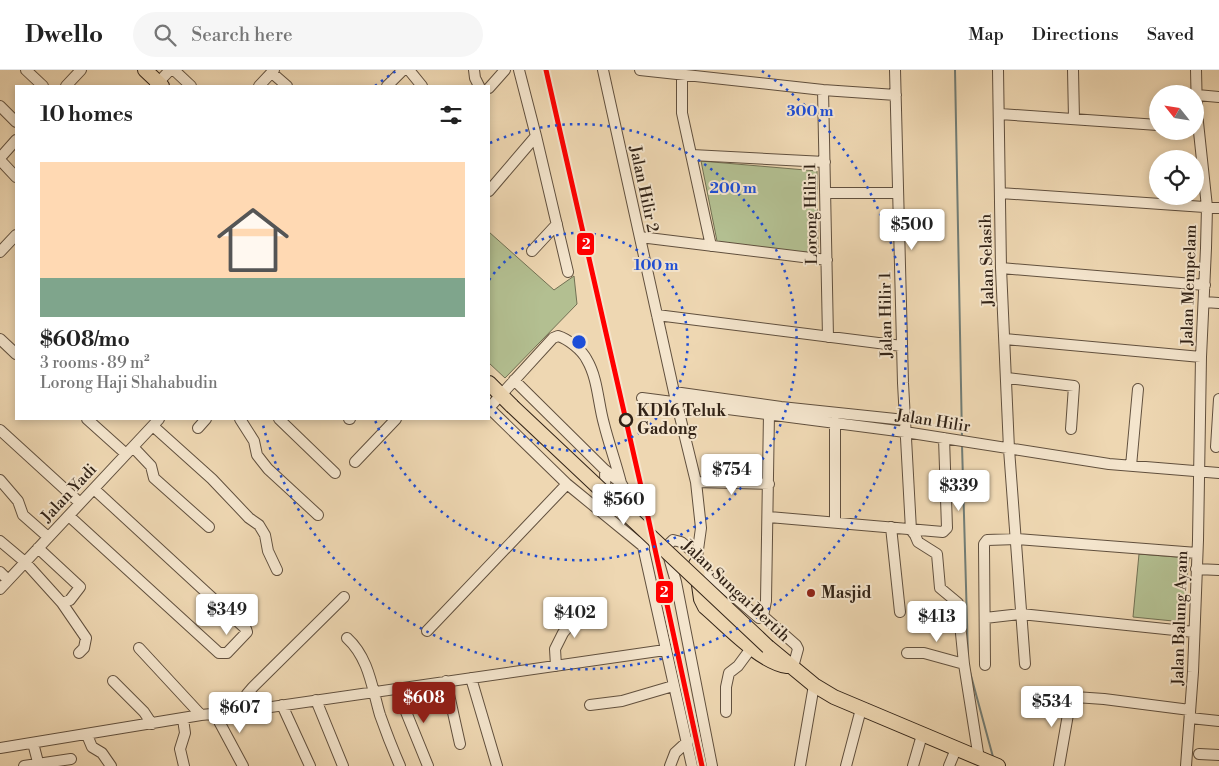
<!DOCTYPE html>
<meta charset="utf-8">
<style>
:root{--surface:#fff;--page:#f6f6f6;--text:#222;--muted:#767676;--line:#e0e0e0;--accent:#8f2418}
body{margin:0;font-family:"Libre Bodoni",serif;background:var(--page);color:var(--text);height:100vh;display:flex;flex-direction:column;font-size:19px;white-space:nowrap}
*{box-sizing:border-box;margin:0}
p{font-size:16px;color:var(--muted)}
.icon{flex:none;width:28px;height:28px;fill:none;stroke:currentColor;stroke-width:2;stroke-linecap:round;stroke-linejoin:round}
.map{position:relative;flex:1;overflow:hidden}
.details{position:absolute;left:15px;top:15px;width:475px;height:335px;display:flex;flex-direction:column;background:var(--surface);border-radius:0px;box-shadow:0 2px 8px #0003}
.details>*{flex:none}
.needle{width:32px;rotate:300deg}
.fabs{position:absolute;left:1149px;top:15px;display:grid;gap:10px}
.fabs a{display:grid;place-items:center;width:55px;height:55px;border-radius:50%;background:var(--surface);box-shadow:0 2px 8px #0003;font-size:25px}
.price{position:absolute;translate:-50% -42px;padding:0 11px;border-radius:5px;background:#fff;color:#222;font-size:16px;line-height:32px;filter:drop-shadow(0 1px 2px #0008)}
.price::after{content:'';position:absolute;left:50%;top:30px;width:15px;height:11px;margin-left:-8px;background:inherit;clip-path:polygon(0 0,100% 0,50% 100%)}
.price.selected{background:var(--accent);color:#fff}
ul{padding:0;list-style:none}
li{display:grid;align-content:center;gap:10px;height:265px;padding:0 25px}
li span{display:grid;place-items:center;height:155px;border-radius:0px;color:#555}
li>.icon{margin-inline-start:auto}
span .icon{width:90px;height:90px;fill:#fffc;stroke-width:1}
li b{font-size:21px}
h2{display:flex;justify-content:space-between;align-items:center;height:60px;padding:0 25px;font-size:21px}
header{display:flex;align-items:center;gap:30px;box-sizing:border-box;height:70px;padding:0 25px;background:var(--surface);border-bottom:1px solid var(--line)}
header strong{font-size:24px}
nav{display:flex;gap:28px;margin-inline-start:auto;font-size:18px}
.search{width:350px;height:45px;background:var(--page);display:flex;align-items:center;gap:12px;box-sizing:border-box;padding:0 18px;border-radius:28px;color:var(--muted);font-size:19px}
.map>svg:first-child{display:block}
.green{fill:#b3bf91;stroke:#727154}
.lines{fill:none;stroke-linecap:round;stroke-linejoin:round}
.stream{stroke:#717c75;stroke-width:2}
.minor-casing{stroke:#61503e;stroke-width:12}
.major-casing{stroke:#322317;stroke-width:16}
.minor{stroke:#f4e5cd;stroke-width:10}
.major{stroke:#eed7b2;stroke-width:14}
.major-bridge-casing{stroke:#322317;stroke-width:16;stroke-linecap:butt}
.major-bridge{stroke:#eed7b2;stroke-width:14}
.rail-1-casing{stroke:#f4e5cd;stroke-width:9}
.rail-1{stroke:#f00;stroke-width:5}
.ring{fill:none;stroke:#1d4ed8;stroke-width:2.5;stroke-dasharray:2.5 5}
.stop-dot{fill:#f4e5cd;stroke:#322317;stroke-width:2.5}
.poi-dot{fill:#8f2418;stroke:#f4e5cd;stroke-width:2}
.labels{text-anchor:middle;dominant-baseline:central;stroke-width:4;stroke-linejoin:round;paint-order:stroke}
.street-label{font-size:16px;fill:#322317;stroke:#f4e5cd}
.stop-label{font-size:16px;font-weight:bold;fill:#322317;stroke:#f4e5cd;text-anchor:start}
.poi-label{font-size:16px;font-weight:bold;fill:#322317;stroke:#f4e5cd;text-anchor:start}
.centre{fill:#1d4ed8;stroke:#f4e5cd;stroke-width:2.5}
.ring-label{font-size:15px;text-anchor:middle;font-weight:bold;fill:#1d4ed8;stroke:#f4e5cd;stroke-width:4;stroke-linejoin:round;paint-order:stroke}
.line-badge{stroke:#f4e5cd;stroke-width:2}
.badge-label{font-size:14px;text-anchor:middle;font-weight:bold;fill:#fff}
</style>
<header>
<strong>Dwello</strong>
<div class="search"><svg class="icon" aria-label="search" viewBox="0 0 24 24"><circle cx="10" cy="10" r="6"/><path d="M15 15l6 6"/></svg>Search here</div>
<nav><a>Map</a><a>Directions</a><a>Saved</a></nav>
</header>
<div class="map">
<svg width="1219" height="696" viewBox="0 0 1219 696">
<rect width="100%" height="100%" fill="#eed7b2"/>
<filter id="stains"><feTurbulence type="fractalNoise" baseFrequency=".004" numOctaves="4"/><feColorMatrix values="0 0 0 0 .2 0 0 0 0 .09 0 0 0 0 .02 0 0 0 .5 -.17"/></filter>
<radialGradient id="worn" r=".72"><stop offset=".6" stop-color="#630" stop-opacity="0"/><stop offset="1" stop-color="#630" stop-opacity=".3"/></radialGradient>
<path class="green" d="M701,91L817,101L818,183L718,176Z
M489,162L554,220L574,206L577,234L505,308L489,293Z
M1139,484L1189,488L1183,552L1133,547Z"/>
<g class="lines">
<path class="stream" d="M955,0L962,368
M962,375L968,587
M970,602L993,687"/>
<g class="minor-casing">
<path id="minor" d="M26,0L43,16
M174,0L191,16
M409,0L422,16
M474,0L475,8L479,16
M519,0L536,66L568,202
M603,0L674,322L696,412L701,458L696,494L759,548L763,546L766,531L769,343
M640,0L823,20L896,25
M895,0L903,313L911,460
M998,0L1001,198L1009,379L1025,594
M1073,0L1074,49
M272,3L287,16
M682,4V43L711,176
M66,16L81,0
M155,16L170,0
M259,16L274,0
M387,16L403,0
M489,18L505,0
M823,20L828,267
M1197,25L1219,27
M0,36L16,52
M1000,44L1158,55
M692,85L825,92
M0,88L16,70
M0,90L16,107
M489,121L536,66
M825,123H898
M1000,123L1219,138
M640,167L827,190
M532,181L557,154
M0,182L16,165
M1001,198L1205,215
M1204,232L1219,233
M657,245L902,276
M0,269L16,284
M1005,269L1201,287
M1007,308L1074,316L1071,359
M514,310L605,400L621,413L625,420L635,451
M674,322L781,337L905,350
M642,328L905,362L1109,394L1219,403
M87,349L126,384
M240,349L254,371L257,385L268,399L318,445
M279,349L335,403
M349,349H350
M835,352V452
M153,356L212,409L249,448L259,455L265,465L268,481L277,500
M198,358L206,349
M0,360L80,433
M133,377L151,396L154,408L209,457
M1216,377L1219,329
M355,392L396,349
M1131,396L1138,319
M605,400L606,445
M0,410L18,431L23,445L48,467
M696,412L769,414
M621,413C616,393 609,374 604,354C598,333 598,309 587,290C582,280 568,269 558,266L553,268L489,338L567,414L644,477
M69,446L219,583H227L247,562L246,559L94,419
M769,447L943,462L947,458L944,368
M891,457L900,542
M911,460L915,465L918,472L937,484L940,518L958,533L964,594L979,689
M0,471L25,492L62,533L70,530L80,517L38,478
M642,472L692,696
M697,485L681,472L673,470L666,477L676,512L712,696
M1196,499L1219,500
M0,502L8,510
M0,519L159,349
M62,533L86,568L84,578L79,583
M763,546L796,575L798,579L793,597
M985,548L1021,544L1194,562
M427,561L567,414
M347,568C369,588 372,618 380,645C386,662 393,680 400,696
M139,578L201,645
M907,583H924L964,594
M985,595L984,478V474L987,470L1017,469L1197,483
M556,596L555,579L563,563L583,539
M471,608L497,696
M113,611L144,642L152,654
M446,611L460,674
M401,618L404,637L428,696
M316,630L343,696
M282,635L310,696
M590,635L622,631L673,616
M244,641L247,624L253,617L344,527
M726,642V617L729,603L738,596L752,577
M215,644L243,696
M1190,648L1219,651
M183,649L185,663L180,679L184,696
M87,665L92,677L102,683L111,696
M33,673L39,696
M0,678L201,645L244,641L665,580
M1199,684L1219,685
M24,696L71,689
M670,696L675,683L688,671
M800,696L814,615
M846,696L861,639
M913,696L922,665
M949,696L956,679
M1059,696L1070,633L1075,627L1104,629L1190,640
M1186,696L1193,602L1198,470L1201,287L1206,178L1207,137L1197,43L1196,0"/>
</g>
<g class="major-casing">
<path id="major" d="M145,0L162,16
M489,313L512,336
M696,494L701,529L705,537C725,554 761,593 787,596
M768,577L814,615L834,627L998,696"/>
</g>
<use href="#minor" class="minor"/>
<use href="#major" class="major"/>
<g class="major-bridge-casing">
<path id="major-bridge" d="M512,336L768,577"/>
</g>
<use href="#major-bridge" class="major-bridge"/>
<g class="rail-1-casing">
<path id="rail-1" d="M546,0L648,447L702,696"/>
</g>
<use href="#rail-1" class="rail-1"/>
</g>
<g class="ring">
<path d="M489 210A109 109 0 1 1 489 334"/>
<path d="M490 73A218 218 0 1 1 375 350"/>
<path d="M375 16A327 327 0 0 1 396 1M762 1A327 327 0 1 1 262 351"/>
</g>
<circle class="stop-dot" cx="626" cy="350" r="6"/>
<circle class="poi-dot" cx="811" cy="523" r="5"/>
<g class="labels">
<g class="street-label">
<text transform="translate(644 119) rotate(78)">Jalan Hilir 2</text>
<text transform="translate(811 144) rotate(-91)">Lorong Hilir 1</text>
<text transform="translate(987 190) rotate(-92)">Jalan Selasih</text>
<text transform="translate(1189 215) rotate(-88)">Jalan Mempelam</text>
<text transform="translate(886 245) rotate(-91)">Jalan Hilir 1</text>
<text transform="translate(933 351) rotate(9)">Jalan Hilir</text>
<text transform="translate(69 423) rotate(-47)">Jalan Yadi</text>
<text transform="translate(736 521) rotate(43)">Jalan Sungai Bertih</text>
<text transform="translate(1180 548) rotate(-88)">Jalan Balung Ayam</text>
</g>
<g class="stop-label">
<text x="637" y="341">KD16 Teluk<tspan x="637" dy="18">Gadong</tspan></text>
</g>
<g class="poi-label">
<text x="821" y="523">Masjid</text>
</g>
</g>
<circle cx="579" cy="272" r="8" class="centre"/>
<g class="ring-label">
<text x="810" y="46">300 m</text>
<text x="733" y="123">200 m</text>
<text x="656" y="200">100 m</text>
</g>
<g class="line-badge">
<rect x="576" y="162" width="19" height="24" rx="5" fill="#f00"/>
<rect x="655" y="510" width="19" height="24" rx="5" fill="#f00"/>
</g>
<g class="badge-label">
<text x="586" y="179">2</text>
<text x="664" y="527">2</text>
</g>
<rect width="100%" height="100%" filter="url(#stains)"/>
<rect width="100%" height="100%" fill="url(#worn)"/>
</svg>
<div class="fabs">
<a><svg class="needle" viewBox="-14 -14 28 28"><path d="M0-13l5 13h-10z" fill="#e53935"/><path d="M0 13l5-13h-10z" fill="#767676"/></svg></a>
<a><svg class="icon" aria-label="locate" viewBox="0 0 24 24"><circle cx="12" cy="12" r="6"/><path d="M12 2v4M12 18v4M2 12h4M18 12h4"/></svg></a>
</div>
<b class="price" style="left:912px;top:181px">$500</b>
<b class="price" style="left:732px;top:426px">$754</b>
<b class="price" style="left:959px;top:442px">$339</b>
<b class="price" style="left:624px;top:456px">$560</b>
<b class="price" style="left:227px;top:566px">$349</b>
<b class="price" style="left:575px;top:569px">$402</b>
<b class="price" style="left:937px;top:573px">$413</b>
<b class="price selected" style="left:424px;top:654px">$608</b>
<b class="price" style="left:1052px;top:658px">$534</b>
<b class="price" style="left:240px;top:664px">$607</b>
<section class="details">
<h2>10 homes<svg class="icon" aria-label="filters" viewBox="0 0 24 24"><path d="M4 7h16M4 17h16"/><circle cx="9" cy="7" r="2"/><circle cx="15" cy="17" r="2"/></svg></h2>
<ul>
<li><span style="background:linear-gradient(#ffd9b3 75%,#7fa58c 0)"><svg class="icon" aria-label="home" viewBox="0 0 24 24"><path d="M3 11l9-7 9 7M6 9v11h12V9"/></svg></span><div><b>$608/mo</b><p>3 rooms · 89 m²</p><p>Lorong Haji Shahabudin</p></div></li>
</ul>
</section>
</div>
